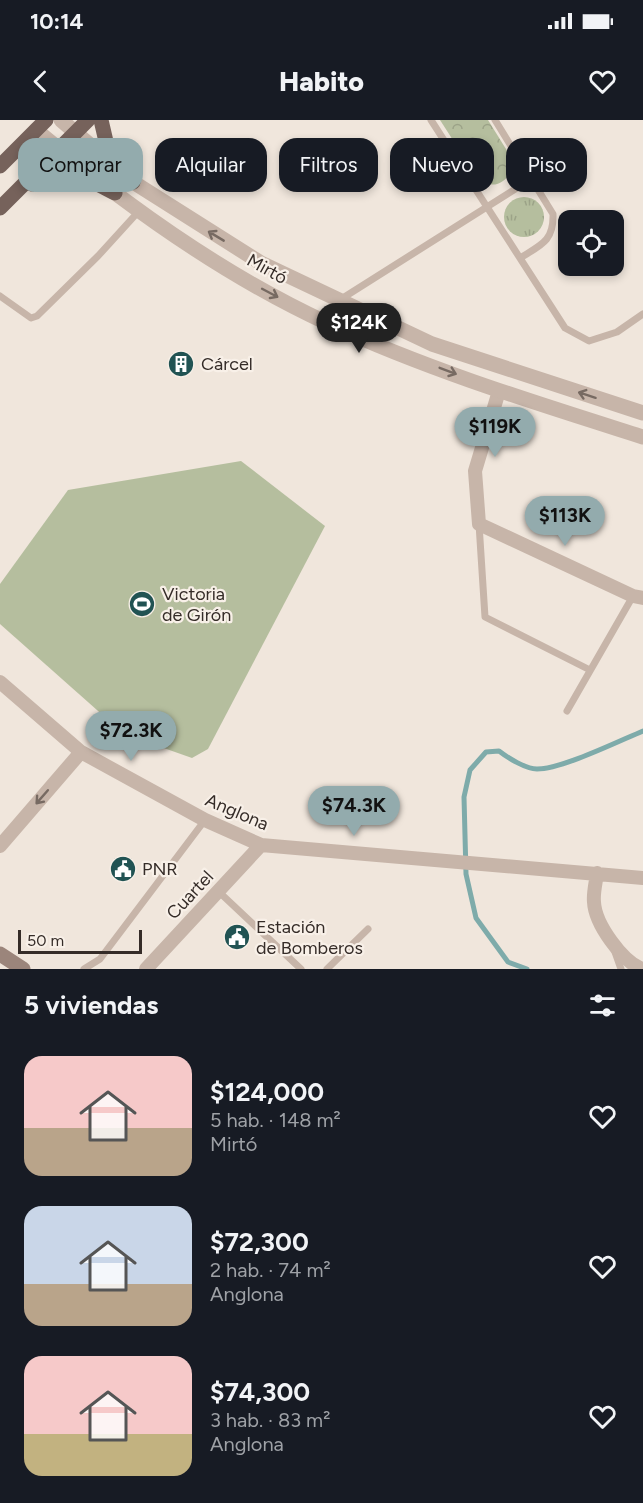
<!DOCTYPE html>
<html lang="es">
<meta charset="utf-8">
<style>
:root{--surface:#171b24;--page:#242831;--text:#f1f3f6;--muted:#9ea1a6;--accent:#93abad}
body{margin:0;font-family:Figtree,sans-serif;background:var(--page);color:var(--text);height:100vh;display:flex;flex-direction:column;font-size:22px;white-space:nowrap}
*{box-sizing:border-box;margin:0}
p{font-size:20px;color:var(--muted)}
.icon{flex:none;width:33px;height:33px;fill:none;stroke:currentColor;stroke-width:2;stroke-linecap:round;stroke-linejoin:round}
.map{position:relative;height:849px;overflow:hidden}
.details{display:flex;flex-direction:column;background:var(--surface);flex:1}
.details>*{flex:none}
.hud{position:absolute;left:18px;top:18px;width:608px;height:54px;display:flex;gap:12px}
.controls{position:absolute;left:558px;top:90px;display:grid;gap:12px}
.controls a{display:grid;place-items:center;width:66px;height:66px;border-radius:12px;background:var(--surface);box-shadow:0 3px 9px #0003;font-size:30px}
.scale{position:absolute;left:18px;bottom:15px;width:124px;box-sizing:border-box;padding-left:6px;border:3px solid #352c28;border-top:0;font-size:16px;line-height:21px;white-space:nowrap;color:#352c28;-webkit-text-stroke:4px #f8f0e8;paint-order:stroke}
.price{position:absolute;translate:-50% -51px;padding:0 14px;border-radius:21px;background:var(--accent);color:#111;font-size:20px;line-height:39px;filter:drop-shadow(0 2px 3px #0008)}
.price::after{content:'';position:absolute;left:50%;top:36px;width:18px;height:14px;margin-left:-9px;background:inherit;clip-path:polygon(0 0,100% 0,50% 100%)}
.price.current{background:#222;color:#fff}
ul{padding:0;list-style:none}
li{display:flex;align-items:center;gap:18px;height:150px;padding:0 24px}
li span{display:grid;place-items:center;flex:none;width:168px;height:120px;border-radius:18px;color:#555}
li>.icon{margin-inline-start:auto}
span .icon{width:72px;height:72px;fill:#fffc;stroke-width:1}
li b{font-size:26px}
h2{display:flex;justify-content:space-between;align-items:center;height:72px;padding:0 24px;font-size:26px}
.chip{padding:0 21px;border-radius:18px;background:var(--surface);box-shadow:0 3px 9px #0003;font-size:21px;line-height:54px}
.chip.current{background:var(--accent);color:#111}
.status{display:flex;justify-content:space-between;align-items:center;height:42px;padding:0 30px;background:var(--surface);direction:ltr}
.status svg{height:16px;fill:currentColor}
header{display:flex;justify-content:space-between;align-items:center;height:78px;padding:0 24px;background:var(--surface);font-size:27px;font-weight:800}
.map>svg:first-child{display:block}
.grass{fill:url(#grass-tufts)}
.park{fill:url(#park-crowns)}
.pitch{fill:#b5be9e}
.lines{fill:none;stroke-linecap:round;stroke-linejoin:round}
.stream{stroke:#7eabaa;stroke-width:5}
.service{stroke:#c7b5a9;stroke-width:7}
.minor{stroke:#c7b5a9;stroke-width:14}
.tertiary{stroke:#c7b5a9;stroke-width:15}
.secondary{stroke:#9b857b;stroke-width:15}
.primary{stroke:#76625b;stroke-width:15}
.oneway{stroke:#776a62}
.labels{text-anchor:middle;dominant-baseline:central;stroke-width:4.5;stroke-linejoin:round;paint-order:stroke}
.street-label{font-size:18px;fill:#352c28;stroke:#f8f0e8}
.poi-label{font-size:18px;fill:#352c28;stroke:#f8f0e8;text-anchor:start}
</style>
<div class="status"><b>10:14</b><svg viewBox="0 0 49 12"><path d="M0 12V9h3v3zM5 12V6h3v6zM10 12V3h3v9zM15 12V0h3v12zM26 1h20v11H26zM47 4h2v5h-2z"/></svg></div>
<header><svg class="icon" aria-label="back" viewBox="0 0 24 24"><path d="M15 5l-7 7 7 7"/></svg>Habito<svg class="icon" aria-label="heart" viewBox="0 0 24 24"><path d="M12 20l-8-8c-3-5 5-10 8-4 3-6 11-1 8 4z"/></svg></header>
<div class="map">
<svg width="643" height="849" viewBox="0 0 643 849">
<defs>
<pattern id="grass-tufts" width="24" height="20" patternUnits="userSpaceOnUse" patternTransform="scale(1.5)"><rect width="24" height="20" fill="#b5be9e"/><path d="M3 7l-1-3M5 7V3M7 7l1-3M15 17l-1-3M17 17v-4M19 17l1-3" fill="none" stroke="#9ca388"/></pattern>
<pattern id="park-crowns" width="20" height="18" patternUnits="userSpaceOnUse" patternTransform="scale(1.5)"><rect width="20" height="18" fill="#b5be9e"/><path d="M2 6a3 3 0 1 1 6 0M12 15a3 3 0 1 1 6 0" fill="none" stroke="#9ca388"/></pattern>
</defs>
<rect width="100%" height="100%" fill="#f0e6dc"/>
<path class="grass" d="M504 97a20 20 0 1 1 40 0a20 20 0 1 1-40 0Z"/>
<path class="park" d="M440,0H488L511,37C515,59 495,73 478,59Z"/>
<path class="pitch" d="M241,341L325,406L208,629L192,638L124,614L0,504V464L68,370Z"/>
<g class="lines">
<path class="stream" d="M527,849L508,842L476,798L466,754L464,677L470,650L486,632L499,631C508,638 526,649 537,649C562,649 619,621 643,611"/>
<path class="service" d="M431,0L565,208L589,221L617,212L643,194
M495,0L553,94C554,121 541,125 520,138
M0,176L31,198L37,196L98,136L139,91
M326,202L338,181L531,59
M479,404L485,497L590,550
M567,591L633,476
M218,771L301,849
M615,832L621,849
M84,849L100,839L205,700
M327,849L368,809"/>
<path class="minor" d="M499,271L475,351L479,404L633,476L643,478
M0,562L81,632L205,700L261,725L643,758
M0,726L81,632
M597,753C596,762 593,773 594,782C595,804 622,841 642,849
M146,849L261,725"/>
<path class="tertiary" d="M61,0L133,62L261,143L432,224L643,293
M36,10C124,84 221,154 327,203C428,250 536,283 643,317"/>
<path class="secondary" d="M0,834L23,849"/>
<path class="primary" d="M101,0L108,30L133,62
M0,46L46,0
M32,64C69,45 81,56 115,73
M0,88L88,0"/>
</g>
<defs><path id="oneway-shaft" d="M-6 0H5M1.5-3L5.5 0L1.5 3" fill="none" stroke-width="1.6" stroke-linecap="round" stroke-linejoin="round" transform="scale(1.5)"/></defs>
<g class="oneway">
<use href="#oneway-shaft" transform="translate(216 116) rotate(-149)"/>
<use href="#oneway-shaft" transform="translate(270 173) rotate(28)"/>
<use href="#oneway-shaft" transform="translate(448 251) rotate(21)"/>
<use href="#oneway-shaft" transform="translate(587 275) rotate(-162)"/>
<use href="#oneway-shaft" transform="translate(42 677) rotate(131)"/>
</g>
<defs>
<g id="building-disc" transform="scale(1.35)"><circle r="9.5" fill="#215353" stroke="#f8f0e8"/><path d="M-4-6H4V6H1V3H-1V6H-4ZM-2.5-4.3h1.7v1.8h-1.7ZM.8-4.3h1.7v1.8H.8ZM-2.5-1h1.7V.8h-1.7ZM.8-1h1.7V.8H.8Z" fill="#fff"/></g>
<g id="stadium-disc" transform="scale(1.35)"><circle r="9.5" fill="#215353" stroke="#f8f0e8"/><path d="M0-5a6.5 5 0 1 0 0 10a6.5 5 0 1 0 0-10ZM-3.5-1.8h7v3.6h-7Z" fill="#fff"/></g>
<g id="civic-disc" transform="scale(1.35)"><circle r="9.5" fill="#215353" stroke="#f8f0e8"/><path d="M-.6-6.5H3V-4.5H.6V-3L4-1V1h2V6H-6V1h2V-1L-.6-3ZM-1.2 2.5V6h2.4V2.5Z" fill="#fff"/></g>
</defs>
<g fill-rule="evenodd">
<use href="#building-disc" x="181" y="244"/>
<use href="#stadium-disc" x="142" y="484"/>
<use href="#civic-disc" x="123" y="749"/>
<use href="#civic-disc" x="237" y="817"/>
</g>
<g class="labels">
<g class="street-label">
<text transform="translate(267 149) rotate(29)">Mirtó</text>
<text transform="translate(237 692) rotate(23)">Anglona</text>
<text transform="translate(190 775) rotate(-47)">Cuartel</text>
</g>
<g class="poi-label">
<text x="201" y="244">Cárcel</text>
<text x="162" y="474">Victoria<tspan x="162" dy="21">de Girón</tspan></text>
<text x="142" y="749">PNR</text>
<text x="256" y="807">Estación<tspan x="256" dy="21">de Bomberos</tspan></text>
</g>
</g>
</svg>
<div class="controls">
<a><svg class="icon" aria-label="locate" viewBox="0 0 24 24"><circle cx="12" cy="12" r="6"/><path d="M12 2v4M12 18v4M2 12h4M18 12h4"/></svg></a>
</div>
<div class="scale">50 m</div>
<b class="price current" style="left:359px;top:234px">$124K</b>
<b class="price" style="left:495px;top:338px">$119K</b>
<b class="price" style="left:565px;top:427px">$113K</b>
<b class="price" style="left:131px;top:642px">$72.3K</b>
<b class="price" style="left:354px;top:717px">$74.3K</b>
<div class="hud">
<a class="chip current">Comprar</a>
<a class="chip">Alquilar</a>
<a class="chip">Filtros</a>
<a class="chip">Nuevo</a>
<a class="chip">Piso</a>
</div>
</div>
<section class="details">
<h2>5 viviendas<svg class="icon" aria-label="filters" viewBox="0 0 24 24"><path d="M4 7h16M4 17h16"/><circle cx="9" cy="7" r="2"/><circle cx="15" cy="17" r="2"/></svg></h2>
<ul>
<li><span style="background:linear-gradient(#f6c9c9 60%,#b9a48a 0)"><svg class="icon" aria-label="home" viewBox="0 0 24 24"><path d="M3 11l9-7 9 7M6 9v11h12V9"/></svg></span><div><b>$124,000</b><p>5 hab. · 148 m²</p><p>Mirtó</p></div><svg class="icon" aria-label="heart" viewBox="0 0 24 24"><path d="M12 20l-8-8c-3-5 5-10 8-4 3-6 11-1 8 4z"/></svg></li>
<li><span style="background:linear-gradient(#c9d6e8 65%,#b9a48a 0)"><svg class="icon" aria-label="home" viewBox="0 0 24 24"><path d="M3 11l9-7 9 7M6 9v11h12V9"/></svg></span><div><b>$72,300</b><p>2 hab. · 74 m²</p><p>Anglona</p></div><svg class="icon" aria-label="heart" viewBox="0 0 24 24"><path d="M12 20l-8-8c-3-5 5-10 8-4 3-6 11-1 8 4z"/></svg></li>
<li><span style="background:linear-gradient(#f6c9c9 65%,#c2b280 0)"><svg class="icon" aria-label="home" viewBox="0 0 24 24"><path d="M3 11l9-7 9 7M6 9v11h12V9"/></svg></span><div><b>$74,300</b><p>3 hab. · 83 m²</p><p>Anglona</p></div><svg class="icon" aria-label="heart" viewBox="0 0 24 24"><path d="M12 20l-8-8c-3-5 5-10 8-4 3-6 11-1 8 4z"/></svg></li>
</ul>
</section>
